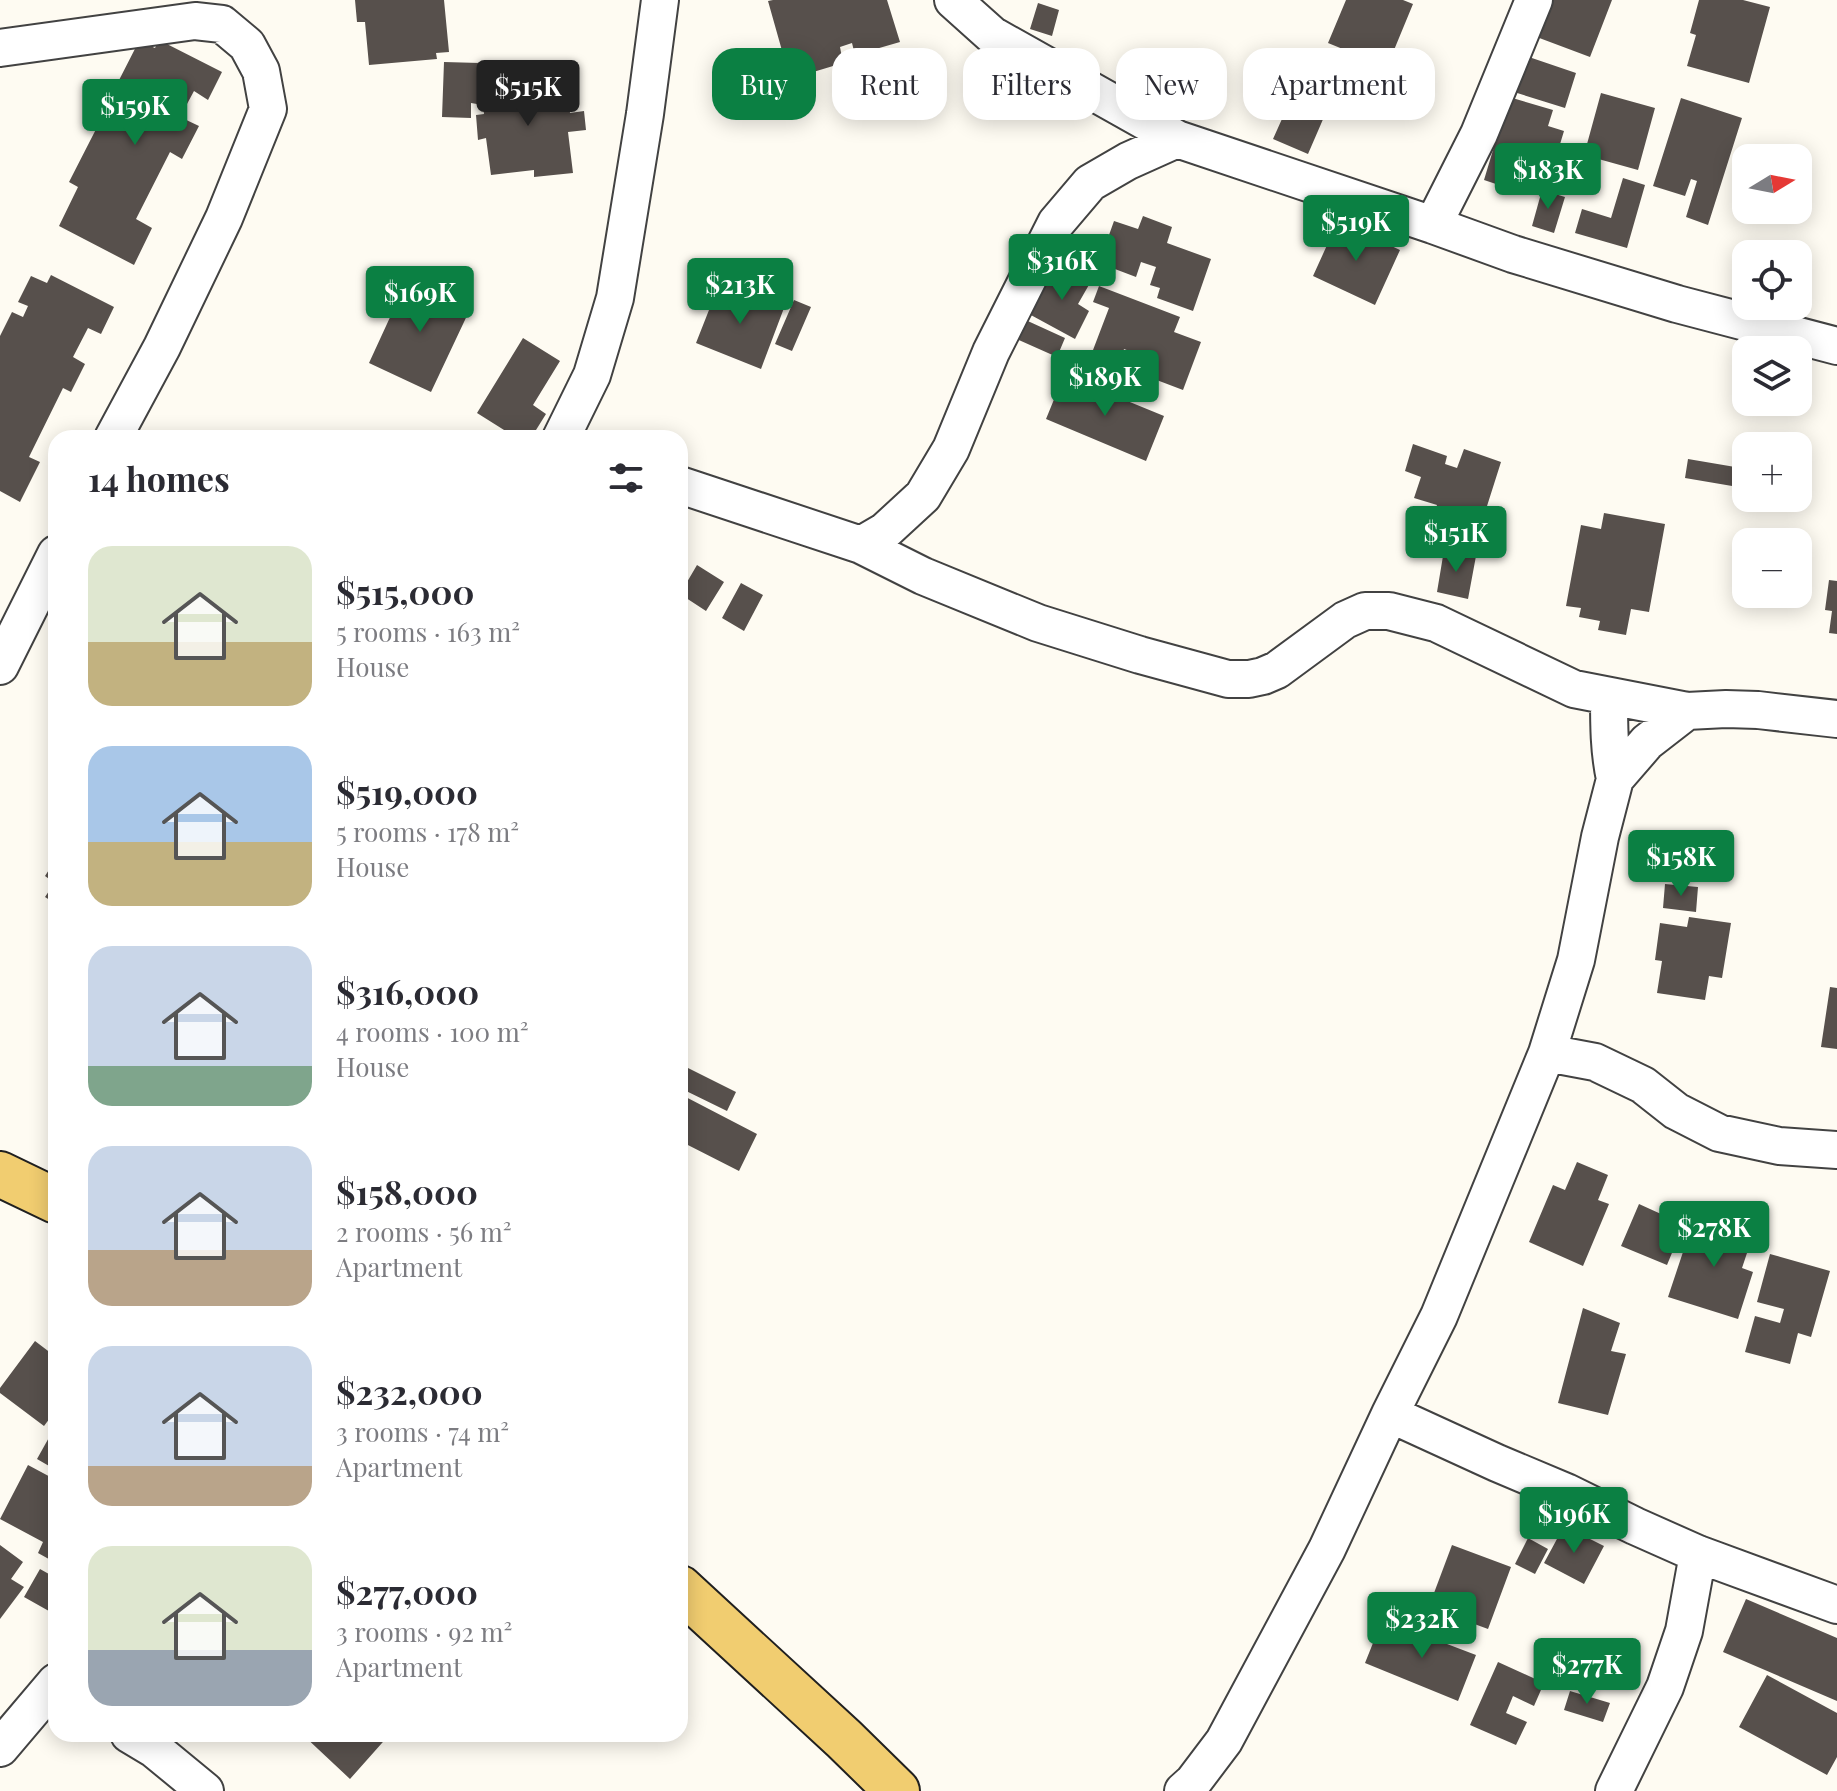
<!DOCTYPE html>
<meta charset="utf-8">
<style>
:root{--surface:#fff;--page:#f2f2f3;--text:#2b2b33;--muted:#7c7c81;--accent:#0b8043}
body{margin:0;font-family:"Playfair Display",serif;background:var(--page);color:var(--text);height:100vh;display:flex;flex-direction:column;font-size:30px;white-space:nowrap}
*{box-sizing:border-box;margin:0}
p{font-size:26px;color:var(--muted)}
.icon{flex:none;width:44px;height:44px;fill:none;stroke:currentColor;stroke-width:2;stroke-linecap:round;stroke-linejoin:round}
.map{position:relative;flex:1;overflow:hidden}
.drawer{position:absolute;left:48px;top:430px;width:640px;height:1312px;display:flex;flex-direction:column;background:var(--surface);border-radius:24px;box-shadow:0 4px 20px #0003}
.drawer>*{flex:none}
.top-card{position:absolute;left:712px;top:48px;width:760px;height:72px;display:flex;gap:16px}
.needle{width:52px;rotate:80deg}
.controls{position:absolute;left:1732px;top:144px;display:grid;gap:16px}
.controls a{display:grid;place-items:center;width:80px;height:80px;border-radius:16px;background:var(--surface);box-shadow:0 4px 20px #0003;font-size:40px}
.price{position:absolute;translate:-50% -68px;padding:0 18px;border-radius:8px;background:var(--accent);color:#fff;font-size:26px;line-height:52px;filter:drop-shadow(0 2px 4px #0008)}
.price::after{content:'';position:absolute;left:50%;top:48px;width:24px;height:18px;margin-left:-12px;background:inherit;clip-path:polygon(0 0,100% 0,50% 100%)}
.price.on{background:#222;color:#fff}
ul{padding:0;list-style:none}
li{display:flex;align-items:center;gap:24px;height:200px;padding:0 40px}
li span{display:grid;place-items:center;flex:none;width:224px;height:160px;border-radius:24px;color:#555}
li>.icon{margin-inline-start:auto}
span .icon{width:96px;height:96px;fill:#fffc;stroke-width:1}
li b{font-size:34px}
h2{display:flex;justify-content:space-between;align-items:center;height:96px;padding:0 40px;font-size:34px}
.chip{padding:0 28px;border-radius:24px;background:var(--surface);box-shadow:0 4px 20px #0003;font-size:28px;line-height:72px}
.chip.on{background:var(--accent);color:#fff}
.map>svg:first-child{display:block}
.building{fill:#57504c}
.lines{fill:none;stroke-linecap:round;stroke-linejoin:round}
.minor-casing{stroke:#424242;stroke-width:40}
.major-casing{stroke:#202020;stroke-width:48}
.minor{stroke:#fff;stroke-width:36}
.major{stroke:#f1cd70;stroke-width:44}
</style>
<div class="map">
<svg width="1837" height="1791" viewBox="0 0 1837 1791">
<rect width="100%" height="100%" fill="#fefbf2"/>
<path class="building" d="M355,0H444L449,52L436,53L437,59L369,65L365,22H357Z
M773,0H887L900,42L855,55L852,43L840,47L843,63L790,79L768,1Z
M1346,0H1403L1413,4L1387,67L1328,43Z
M1548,0H1612L1590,57L1534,36Z
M1699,0H1743L1770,7L1749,83L1687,66L1696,35L1690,33Z
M1038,3L1059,10L1052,36L1030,29Z
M159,40L222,72L208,100L194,91L180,117L199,126L182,159L170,152L136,219L152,228L134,265L59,226L78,187L69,182L113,96L127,103L130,96L115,88L139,41L155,48Z
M1526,56L1576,73L1565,108L1514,92Z
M444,62L480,63V87H477V104L471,103V118L442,117Z
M529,74L530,87L554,84L555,91L567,89L570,113L584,111L586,130L568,132L573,173L534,177V170L491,175L486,138L478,140L476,115L484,114L483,104L494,103L492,78Z
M1601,93L1655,108L1638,170L1584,155Z
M1509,97L1553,110L1548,126L1564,131L1548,184L1522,175L1517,191L1484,180Z
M1681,98L1742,118L1708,225L1686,217L1697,181L1691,179L1685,196L1653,186Z
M1290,101L1324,117L1308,154L1273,139Z
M1623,178L1645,185L1627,248L1575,233L1582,209L1611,218Z
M1542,190L1565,197L1554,233L1532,226Z
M1143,216L1172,227L1167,243L1211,259L1193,311L1157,298L1160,288L1150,285L1156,267L1141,262L1136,277L1099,263L1114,221L1138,229Z
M1338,221L1400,250L1375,305L1313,276Z
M1055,265L1090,283L1078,304L1089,311L1075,339L1029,314Z
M51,275L114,307L101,334L88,328L73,357L85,364L71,392L63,388L29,457L40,462L20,502L0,491V336L12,312L23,317L28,306L18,302L31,276L47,283Z
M409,276L472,305L431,392L369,363Z
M720,282L784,308L761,369L696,343Z
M1099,286L1180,317L1174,332L1201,342L1183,390L1154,379L1157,372L1137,364L1140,355L1124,349L1121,360L1093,350L1109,308L1093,302Z
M794,300L811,307L792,351L775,344Z
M1019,317L1065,338L1057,357L1010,336Z
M523,338L560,361L533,405L546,414L531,438H517L477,413Z
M1064,375L1164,416L1146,461L1046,419Z
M1413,444L1447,456L1445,464L1457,468L1464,449L1501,462L1481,525L1457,517L1451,535L1429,527L1437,505L1414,498L1421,477L1405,471Z
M1688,459L1741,468L1738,487L1685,478Z
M1604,513L1665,524L1649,612L1631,609L1626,635L1598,630L1600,621L1579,617L1581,608L1566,606L1581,525L1601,529Z
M1444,550L1476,556L1468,599L1437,592Z
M697,565L724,582L706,611L680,594Z
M1829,580L1837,581V634L1829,633L1832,611L1825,610Z
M741,583L763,595L744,631L722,618Z
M56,859V884L45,876Z
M1665,884L1698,887L1696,912L1663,908Z
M51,888L56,892V904L45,897Z
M1689,917L1731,923L1722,978L1709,976L1705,1000L1657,993L1662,961L1655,960L1660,923L1687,927Z
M1830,987L1837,988V1049L1821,1047Z
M680,1064L736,1092L727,1111L680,1088Z
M680,1094L757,1134L739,1171L680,1141Z
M1577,1162L1608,1175L1598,1200L1609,1204L1583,1266L1529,1242L1553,1185L1565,1190Z
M1639,1204L1672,1219L1677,1204L1690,1209L1667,1265L1621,1246Z
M1709,1208L1735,1217L1728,1237L1750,1244L1742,1268L1753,1272L1738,1319L1668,1297L1687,1240L1697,1244Z
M1770,1254L1830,1271L1811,1337L1798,1333L1790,1364L1745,1352L1755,1316L1780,1323L1784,1309L1757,1302Z
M1583,1308L1620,1323L1611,1351L1626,1354L1608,1415L1558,1403Z
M35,1341L56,1357V1410L44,1426L0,1393V1388Z
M56,1425V1470L37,1459Z
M28,1465L56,1480V1563L38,1553L43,1542L0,1519Z
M1564,1526L1604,1546L1584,1584L1544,1563Z
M1528,1538L1548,1549L1535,1574L1515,1564Z
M0,1545L23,1562L11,1579L24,1587L0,1619Z
M1452,1545L1511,1567L1488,1629L1439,1611L1444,1597L1434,1593Z
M40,1569L56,1578V1615L24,1597Z
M1746,1599L1837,1638V1701L1723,1652Z
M1405,1623L1428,1632L1426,1636L1476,1655L1458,1701L1365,1663L1379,1628L1400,1636Z
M1498,1662L1544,1683L1534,1706L1513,1696L1506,1713L1527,1722L1516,1745L1470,1725Z
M1767,1675L1837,1713V1757L1827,1775L1739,1727Z
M1570,1691L1610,1703L1603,1722L1564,1710Z
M302,1734H390L350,1779Z"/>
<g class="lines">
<g class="minor-casing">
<path id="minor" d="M953,0L992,35L1177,139L1433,225L1513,254L1677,304L1837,346
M0,48L195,21L222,24L247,45L261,71L268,109L224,218L162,347L113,438
M1433,225L1479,134L1534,0
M561,438L592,375L615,298L645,114L660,0
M680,485L861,545L923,576L1038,623L1140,655L1228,679H1249L1263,676L1277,670L1345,620L1365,611H1389L1436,623L1574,689L1687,711
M861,545L885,531L923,496L951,449L991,352L1056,223L1090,183L1128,161L1177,139
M0,666L56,554
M1609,696C1609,725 1609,751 1615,779
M1547,1053L1595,1062L1643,1085L1676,1111L1719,1133L1779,1146L1837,1150
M1390,1414L1497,1463L1566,1492L1635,1526L1698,1554L1837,1605
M129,1734L154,1749L205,1791
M0,1748L56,1682
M1183,1791L1193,1782L1224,1741L1327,1549L1390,1414L1439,1316L1547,1053L1576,960L1600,837L1615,779L1647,742L1687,711L1726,709L1758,710L1837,719
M1614,1791L1665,1687L1684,1631L1698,1554"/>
</g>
<g class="major-casing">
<path id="major" d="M0,1174L56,1201
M680,1588L844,1739L897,1791"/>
</g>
<use href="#minor" class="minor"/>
<use href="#major" class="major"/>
</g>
</svg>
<div class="controls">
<a><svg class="needle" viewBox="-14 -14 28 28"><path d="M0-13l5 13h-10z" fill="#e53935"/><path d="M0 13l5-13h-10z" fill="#7c7c81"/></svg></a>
<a><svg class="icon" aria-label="locate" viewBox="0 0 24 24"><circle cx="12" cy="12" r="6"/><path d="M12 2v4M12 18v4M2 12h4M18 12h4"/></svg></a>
<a><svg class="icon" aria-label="layers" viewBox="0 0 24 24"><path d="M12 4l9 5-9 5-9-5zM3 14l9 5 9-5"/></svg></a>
<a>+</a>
<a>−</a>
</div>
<b class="price on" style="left:528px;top:128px">$515K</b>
<b class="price" style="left:135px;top:147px">$159K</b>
<b class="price" style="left:1548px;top:211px">$183K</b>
<b class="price" style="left:1356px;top:263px">$519K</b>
<b class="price" style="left:1062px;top:302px">$316K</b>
<b class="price" style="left:740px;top:326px">$213K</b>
<b class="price" style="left:420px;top:334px">$169K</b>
<b class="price" style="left:1105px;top:418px">$189K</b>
<b class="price" style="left:1456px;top:574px">$151K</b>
<b class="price" style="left:1681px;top:898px">$158K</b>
<b class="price" style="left:1714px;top:1269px">$278K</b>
<b class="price" style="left:1574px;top:1555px">$196K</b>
<b class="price" style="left:1422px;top:1660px">$232K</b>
<b class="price" style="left:1587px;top:1706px">$277K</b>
<div class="top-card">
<a class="chip on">Buy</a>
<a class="chip">Rent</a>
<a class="chip">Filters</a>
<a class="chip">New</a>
<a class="chip">Apartment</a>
</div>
<section class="drawer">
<h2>14 homes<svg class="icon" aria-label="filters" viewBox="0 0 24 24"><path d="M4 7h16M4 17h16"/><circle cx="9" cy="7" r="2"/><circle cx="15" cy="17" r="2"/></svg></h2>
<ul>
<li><span style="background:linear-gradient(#dfe7d0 60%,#c2b280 0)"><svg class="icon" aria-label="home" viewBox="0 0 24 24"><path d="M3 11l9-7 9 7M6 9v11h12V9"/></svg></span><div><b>$515,000</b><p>5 rooms · 163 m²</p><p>House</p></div></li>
<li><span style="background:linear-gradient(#a9c7e8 60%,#c2b280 0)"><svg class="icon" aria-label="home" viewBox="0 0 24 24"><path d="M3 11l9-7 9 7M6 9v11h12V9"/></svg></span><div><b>$519,000</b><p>5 rooms · 178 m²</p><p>House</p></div></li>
<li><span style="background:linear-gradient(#c9d6e8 75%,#7fa58c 0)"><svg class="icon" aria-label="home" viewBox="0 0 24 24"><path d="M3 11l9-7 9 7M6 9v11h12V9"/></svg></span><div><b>$316,000</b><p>4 rooms · 100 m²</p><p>House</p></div></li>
<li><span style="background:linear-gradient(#c9d6e8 65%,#b9a48a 0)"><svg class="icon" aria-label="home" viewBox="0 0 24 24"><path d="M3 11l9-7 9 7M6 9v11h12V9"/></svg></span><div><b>$158,000</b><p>2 rooms · 56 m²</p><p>Apartment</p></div></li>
<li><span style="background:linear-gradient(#c9d6e8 75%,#b9a48a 0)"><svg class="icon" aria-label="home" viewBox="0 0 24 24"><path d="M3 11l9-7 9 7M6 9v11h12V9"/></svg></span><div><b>$232,000</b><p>3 rooms · 74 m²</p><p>Apartment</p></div></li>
<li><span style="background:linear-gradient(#dfe7d0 65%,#9aa5b1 0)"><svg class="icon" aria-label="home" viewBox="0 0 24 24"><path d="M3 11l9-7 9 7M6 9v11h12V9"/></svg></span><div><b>$277,000</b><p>3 rooms · 92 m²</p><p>Apartment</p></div></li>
</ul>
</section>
</div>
